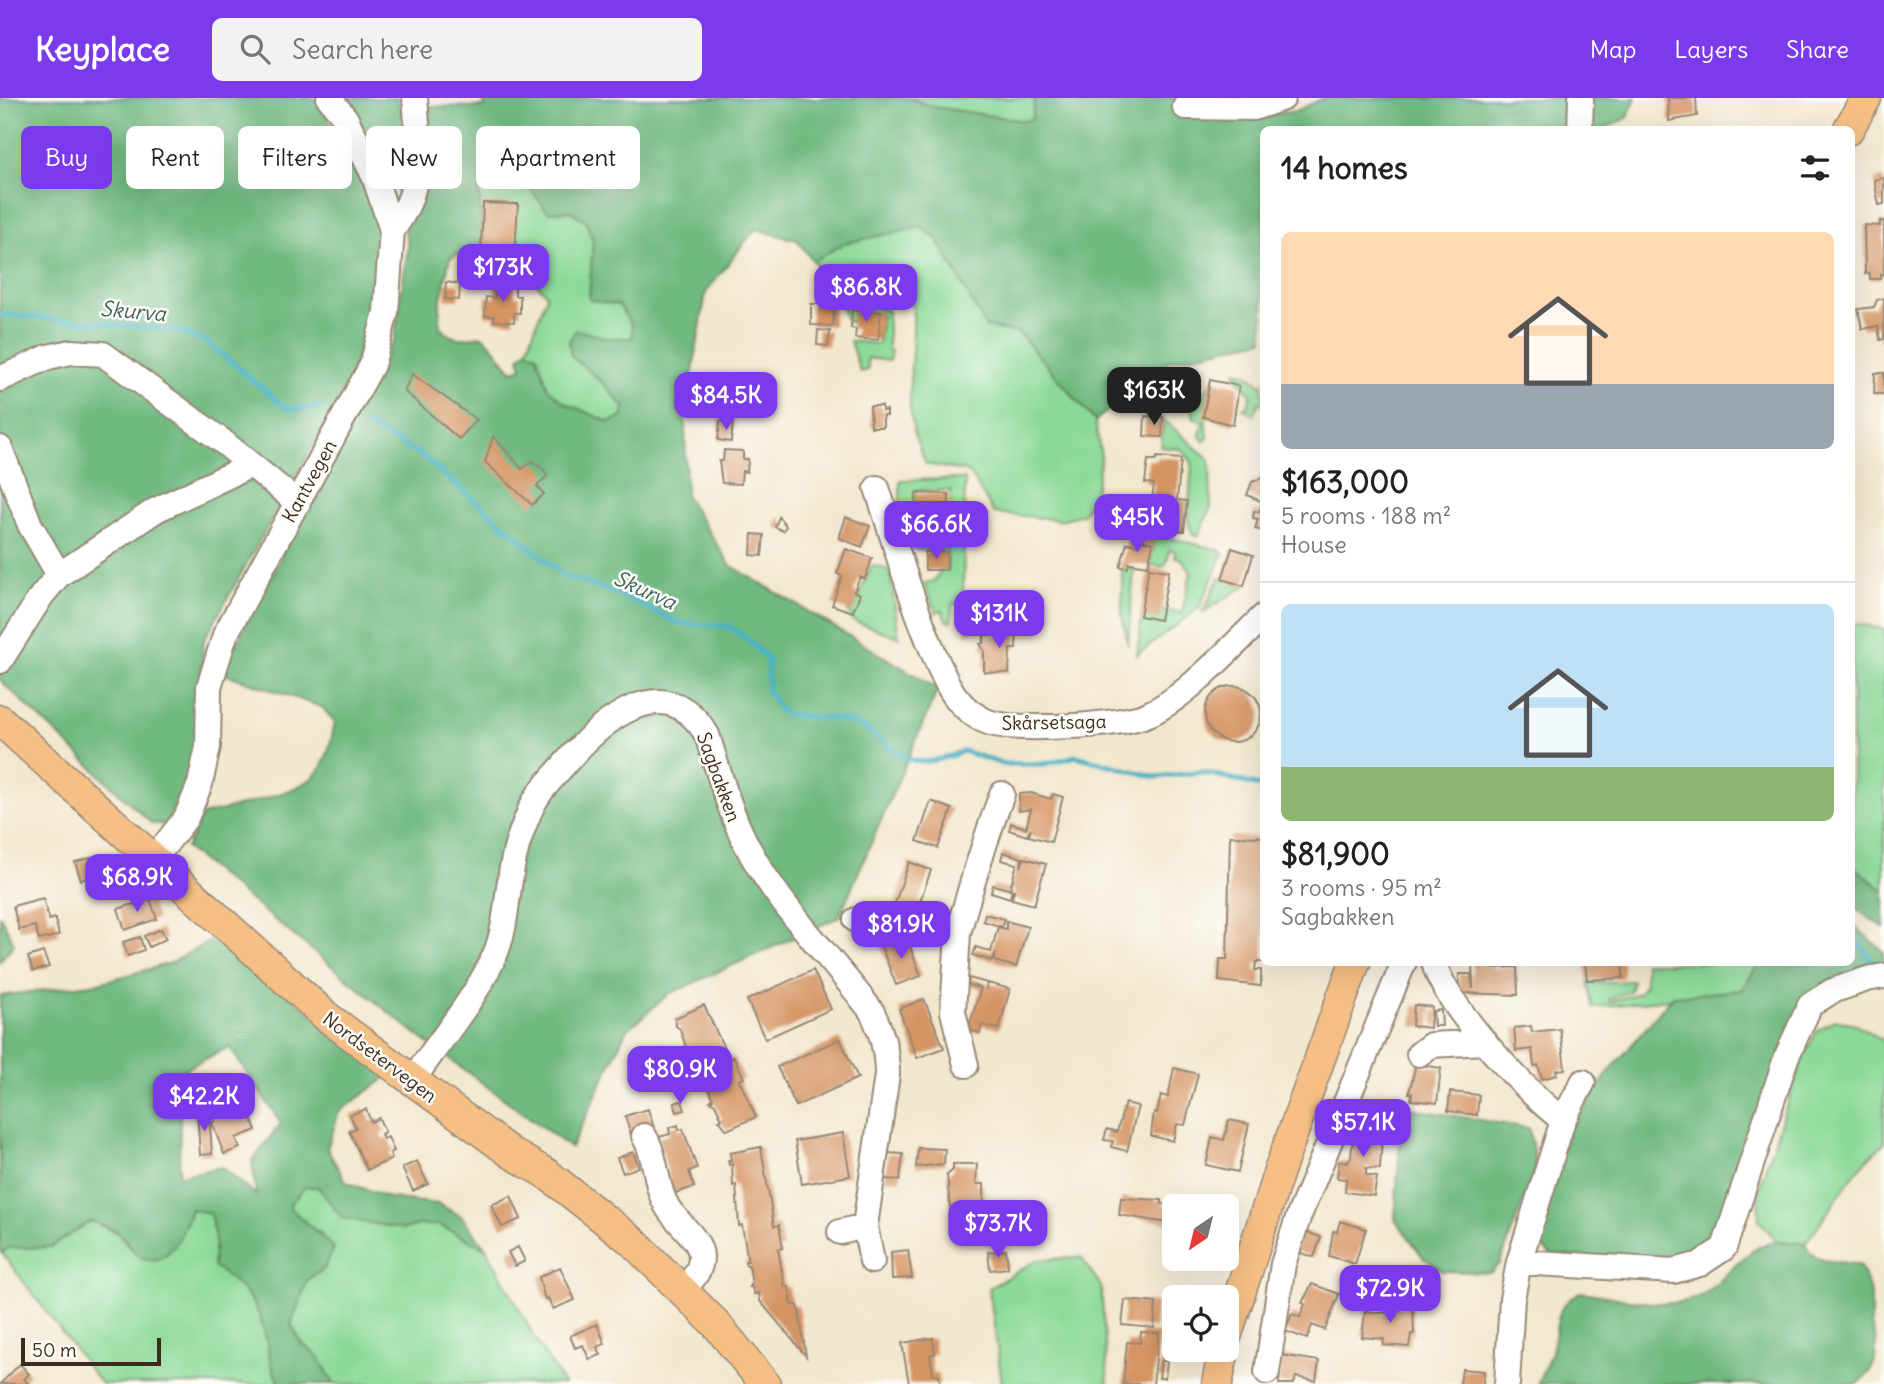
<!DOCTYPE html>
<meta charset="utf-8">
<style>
:root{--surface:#fff;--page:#f2f2f2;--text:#222;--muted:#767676;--line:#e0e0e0;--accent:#7c3aed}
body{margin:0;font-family:Delius,sans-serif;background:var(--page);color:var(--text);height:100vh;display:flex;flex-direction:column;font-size:26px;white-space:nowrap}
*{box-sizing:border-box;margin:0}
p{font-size:23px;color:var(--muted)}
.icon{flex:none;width:38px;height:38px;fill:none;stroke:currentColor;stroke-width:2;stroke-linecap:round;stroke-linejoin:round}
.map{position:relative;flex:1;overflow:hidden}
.details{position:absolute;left:1260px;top:28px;width:595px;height:840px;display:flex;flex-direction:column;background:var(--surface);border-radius:10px;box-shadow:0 7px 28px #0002}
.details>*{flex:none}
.banner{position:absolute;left:21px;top:28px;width:665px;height:63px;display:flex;gap:14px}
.needle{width:46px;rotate:215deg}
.controls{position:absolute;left:1162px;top:1096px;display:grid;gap:14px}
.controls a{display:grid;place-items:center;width:77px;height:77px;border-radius:10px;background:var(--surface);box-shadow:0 7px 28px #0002;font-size:35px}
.scale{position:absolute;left:21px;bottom:18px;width:140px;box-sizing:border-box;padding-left:7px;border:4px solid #3b2a1e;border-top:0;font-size:19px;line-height:24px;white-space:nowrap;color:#3b2a1e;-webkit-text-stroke:5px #fdfcf7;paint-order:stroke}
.price{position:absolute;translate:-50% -60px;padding:0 16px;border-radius:14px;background:var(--accent);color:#fff;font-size:23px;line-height:46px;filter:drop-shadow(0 2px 4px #0008)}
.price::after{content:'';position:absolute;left:50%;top:42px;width:21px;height:16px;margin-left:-10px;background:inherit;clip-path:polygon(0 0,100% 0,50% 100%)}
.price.current{background:#222;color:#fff}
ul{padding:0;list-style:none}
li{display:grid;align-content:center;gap:14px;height:371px;padding:0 21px}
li+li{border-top:2px solid var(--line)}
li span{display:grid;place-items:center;height:217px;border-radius:10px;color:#555}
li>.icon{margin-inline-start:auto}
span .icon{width:126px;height:126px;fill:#fffc;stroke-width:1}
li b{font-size:30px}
h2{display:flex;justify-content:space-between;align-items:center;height:84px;padding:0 21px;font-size:30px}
.chip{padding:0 24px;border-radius:10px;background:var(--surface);box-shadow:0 7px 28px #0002;font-size:24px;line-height:63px}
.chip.current{background:var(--accent);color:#fff}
header{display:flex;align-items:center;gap:42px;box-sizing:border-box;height:98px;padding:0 35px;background:var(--accent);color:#fff}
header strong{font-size:33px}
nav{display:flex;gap:38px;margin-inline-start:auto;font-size:24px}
.search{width:490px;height:63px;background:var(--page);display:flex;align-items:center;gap:18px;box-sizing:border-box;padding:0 24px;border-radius:10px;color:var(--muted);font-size:26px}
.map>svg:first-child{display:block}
.green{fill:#8bd998;stroke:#63825b;stroke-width:2}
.forest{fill:#70b980;stroke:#56724f;stroke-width:2;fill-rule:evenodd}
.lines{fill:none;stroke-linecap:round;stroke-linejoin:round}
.stream{stroke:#49b3c6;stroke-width:5}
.building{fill:#d59464}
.minor-casing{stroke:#978876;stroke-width:28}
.major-casing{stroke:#978876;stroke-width:33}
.minor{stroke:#fff;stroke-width:24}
.major{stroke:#f5bf86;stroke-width:30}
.labels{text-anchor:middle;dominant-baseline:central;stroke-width:5;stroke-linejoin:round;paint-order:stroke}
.street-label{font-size:19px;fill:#3b2a1e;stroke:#fdfcf7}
.water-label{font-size:21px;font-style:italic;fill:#416161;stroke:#fdfcf7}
</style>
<header>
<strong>Keyplace</strong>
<div class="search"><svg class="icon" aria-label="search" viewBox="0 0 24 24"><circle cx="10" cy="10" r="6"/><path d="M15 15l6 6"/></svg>Search here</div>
<nav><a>Map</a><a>Layers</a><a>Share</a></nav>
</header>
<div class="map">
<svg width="1884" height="1286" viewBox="0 0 1884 1286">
<rect width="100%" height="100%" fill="#fdfcf7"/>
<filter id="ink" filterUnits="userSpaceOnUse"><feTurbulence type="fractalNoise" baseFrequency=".0143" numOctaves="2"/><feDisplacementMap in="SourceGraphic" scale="14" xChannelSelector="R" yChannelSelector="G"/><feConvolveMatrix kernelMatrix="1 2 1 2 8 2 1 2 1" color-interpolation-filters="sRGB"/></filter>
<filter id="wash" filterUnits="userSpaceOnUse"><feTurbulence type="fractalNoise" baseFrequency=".00686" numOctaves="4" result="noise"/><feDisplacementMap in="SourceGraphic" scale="28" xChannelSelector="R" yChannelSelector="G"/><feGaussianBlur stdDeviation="1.57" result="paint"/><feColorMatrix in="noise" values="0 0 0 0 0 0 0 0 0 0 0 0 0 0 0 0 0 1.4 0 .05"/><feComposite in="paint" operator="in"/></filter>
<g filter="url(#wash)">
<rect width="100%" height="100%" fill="#f3e7ce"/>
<path class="green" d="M909,0H1035L1032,21L1025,23L934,9Z
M496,84L529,89L548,114L571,113L587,123L593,144L589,201L619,207L632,228V240H608L592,236L571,257L603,285L624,309L623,319L608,324L563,304L547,290L537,257L527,252L547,197L517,164L477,153L482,140L479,90Z
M922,129L938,142L986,229L1019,235L1095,323L1101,358L1095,395L1083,416L1061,422L994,415L969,374L926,366C921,353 914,339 912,325C905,282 918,239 911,195C883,173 867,176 837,190L813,163L845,145Z
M868,188L881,210L888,213V251L891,253L889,263L867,260L868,272L860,274L850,243L878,246L882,218L853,215L852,224H847L840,203Z
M1236,273L1247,276L1261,287L1263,285V306L1259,304L1254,317L1243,310L1248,307L1251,297L1235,277Z
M1212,286L1205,318L1208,340L1204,343L1200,338L1203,324L1194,320L1191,306L1197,307C1203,301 1204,288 1212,286Z
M1164,322L1210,362L1211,409L1198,439L1192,436L1188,423L1192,364L1181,351L1161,349Z
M965,381L963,506H952L951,524L946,522L942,512L936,514L924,486L934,483L942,471H948L947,452H919L914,451V446L923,439L939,438V420H951V393L916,392L915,411H900V382Z
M1141,433L1219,452L1223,456L1199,510L1137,557L1143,509L1182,515L1191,474L1182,461L1175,459V453L1169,452L1167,464L1163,469L1150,467L1154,444L1141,442L1137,446L1128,444L1136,434Z
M872,467L890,472L899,539L853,523L847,511L853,512Z
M1122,468L1134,471L1128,547L1122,517Z
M1219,480L1245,488L1203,514Z
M1852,525L1884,531V793L1852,767Z
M1645,865H1760L1741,892L1593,910L1588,885L1633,883L1630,893L1609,901L1610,904L1639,895L1645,886Z
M1834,922L1856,926L1884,943V1046C1850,1073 1832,1112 1805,1145L1777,1143L1759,1122L1758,1093L1802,961L1817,933Z
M305,1089H318L328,1101L403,1131L419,1127H439L486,1150L537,1244L564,1286H334L318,1258L301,1245L291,1226L308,1181L324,1171L322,1136C309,1128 294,1120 289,1106Z
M191,1111L210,1115L215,1141L213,1169C243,1187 259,1205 266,1240C270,1259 270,1270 281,1286H101L2,1155L8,1150L51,1149L91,1123L120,1136L129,1149L186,1127Z
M1081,1159L1101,1188L1108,1286H1002L989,1190L1037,1162Z"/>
<path class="forest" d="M0,0H314L359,69L379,121L375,205L349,284L204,542L192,678L165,727L151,725L0,582Z
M344,0H398L399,8L484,9V0H909L934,9L1025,23L1032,21L1035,0H1218L1228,23L1296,13L1324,0H1636L1627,20L1603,31L1264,32L1263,242L1168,263L1095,323L1019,235L986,229L938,142L922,129L845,145L813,163L797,142L755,131L706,194L685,320L686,398L730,467L938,591L839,819L669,896L626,933L571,1050L417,937L186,750L202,717C227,711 293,696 312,680C328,666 331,643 335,624L322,609L225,576V567L394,242L408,149L395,82ZM496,84L529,89L548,114L571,113L586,123L593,144L589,202L619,207L632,228V240H608L576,232L569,243L571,258L603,285L624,309L623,319L608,324L563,304L548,290L537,257L527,252L519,259L522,270L513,273C501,262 495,246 482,238C462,240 455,245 440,229V205L450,160L462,154L477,153L482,141L479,90Z
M1852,767L1884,793V830L1852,808Z
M0,817L14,846L0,863Z
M1852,826L1884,854L1883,866L1815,895L1719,1143L1689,1165L1551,1157L1533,1142L1569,1033L1608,975L1673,898L1741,892L1760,865L1852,864Z
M218,838L387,979L339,1014L327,1051L346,1084L390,1100L438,1106L461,1118L486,1150L439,1127H419L403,1131L342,1120L318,1089H305L290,1106V1110L334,1150L324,1171L308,1181L291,1226L301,1245L318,1258L334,1286H281C270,1270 270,1259 266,1240C259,1205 243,1187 213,1169L215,1141L210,1115L191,1111C185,1130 171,1170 143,1160C132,1156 128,1143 121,1136C114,1130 100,1127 91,1123L51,1149L8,1150L2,1155L0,1147V898L99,885L171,865ZM229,949L281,1025L252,1063L256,1097L222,1069L179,1078L181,973Z
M1402,1009L1529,1030L1536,1070L1500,1165L1490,1175L1442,1173L1423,1159L1395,1121Z
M1777,1143L1805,1145C1815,1170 1839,1160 1860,1168L1871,1196V1227L1876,1243L1875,1263L1870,1274L1858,1286H1538C1543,1272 1551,1259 1554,1245C1559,1219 1555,1209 1580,1194C1619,1198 1676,1220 1712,1190C1733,1172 1749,1147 1777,1143Z"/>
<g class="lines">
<path class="stream" d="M0,216L172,232L206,243L287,311L321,310
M367,327L421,357L564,478L619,496L679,525L728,528L750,543L768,562V594L783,615C805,621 830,617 852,625C903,644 896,682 963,653L1003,666H1045L1076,658L1156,679L1203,674L1264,689
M1852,836L1879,873"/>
</g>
<g id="blocks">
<path class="building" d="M1668,0H1696L1697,18L1669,23Z
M1884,80V106L1879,107L1874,82Z
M483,105L518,106L515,154L481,153Z
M1880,123H1884V176H1881L1880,181H1870V175L1865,176L1864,127L1880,128Z
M446,184L460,186L459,202L445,201Z
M495,187L515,188V198H520V215H514V224L494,223V218H485L486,199L495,200Z
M1884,200V241L1880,242L1878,228L1862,231L1858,211L1874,209L1877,202Z
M811,206H834L833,228L811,227Z
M852,212L881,214L878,242L855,240L856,231L851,230Z
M818,232L830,233L828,248L817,247Z
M1875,275H1884V296H1874Z
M412,276L477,322L459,341L404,293Z
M1210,282L1239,288L1233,327L1203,319Z
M870,308H882V313L887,312V318H883V329H871Z
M1145,318L1163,319L1162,339L1144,338Z
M720,323L733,325L731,344L718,342Z
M493,338L522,371L532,363L544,372L547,378L537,388L544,396L532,407L485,364Z
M724,352L743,353V361H748L747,374L742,373L741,386L722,385L719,363H723Z
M1157,359L1181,361L1177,402L1187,403L1184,433H1151L1153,413L1160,414L1162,403L1152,402L1154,386L1145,385L1148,362H1156Z
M1264,379L1263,404L1247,397L1252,384Z
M916,395L949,396L948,421L938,420L937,441L914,440Z
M1260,411L1264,412V433L1255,431L1258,421L1253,420L1254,413L1259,414Z
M779,419L786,428L783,433L775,429Z
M846,419L870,428L862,449L839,440Z
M752,436L764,437L762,458L751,457Z
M1140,442L1153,445L1148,468L1129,465L1128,470L1120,469L1127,445L1139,447Z
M1232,450L1253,457L1244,488L1222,481Z
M846,451L872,460L865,481L860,479L854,494L860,496L853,514L832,507L842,478L837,476Z
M925,454H947V472H925Z
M1149,470L1169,473L1160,522L1140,518Z
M968,504L983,505L988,530L965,536Z
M1000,530H1017L1016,551H1010L1009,575L984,574V552L980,546L984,545V537H999Z
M1205 616a28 28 0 1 1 56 0a28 28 0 1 1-56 0Z
M1031,695L1051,701L1053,696L1063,699L1051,744L1029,738L1031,730L1027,738L1009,732L1011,725L1026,730L1031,711L1019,713V696Z
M931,703L952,711L938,750L917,743Z
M1230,738L1264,739V864H1256L1255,872H1261V888L1219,883L1220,861H1227Z
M1003,754L1022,760L1021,769L1024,760L1046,766L1034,807L1012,801L1014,792L1010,791L1017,766L1001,762Z
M94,759L99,776L81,782L75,764Z
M909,764L931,772L917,812L895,805Z
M993,787L1012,792L1010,800L991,794Z
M43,800L49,822L55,820L59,837L39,842L35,828L19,832L13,808Z
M150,801L157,821L125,832L118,811Z
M985,816L1004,821L1002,829L983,823Z
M1006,823L1028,829L1016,869L994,863L996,855L992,863L973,857L976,849L991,854L998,829L1006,831Z
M161,831L166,841L149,849L144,838Z
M906,838L921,878L896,887L881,848Z
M140,839L144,852L128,858L123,844Z
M43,854L49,869L33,873L28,859Z
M1472,864H1492V870L1517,869L1518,897L1459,895V876H1471L1473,891Z
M1585,864H1623V880L1587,882Z
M813,872L831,911L765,941L747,902Z
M969,880L987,885L986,892L988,885L1010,891L999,931L982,927L980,935L968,932L981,890L968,887Z
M924,901L944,950L917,960L899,911Z
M704,907L729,961L734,959L744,980L739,982L756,1019L727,1032L719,1022L722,1021L715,1006L710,1003L713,1001L698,969L695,970L689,951L687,952L680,931L676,928L675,920Z
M1414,907L1432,909L1430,930L1412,928Z
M1441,912L1442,928H1434L1433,913Z
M1531,928L1532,934L1560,931L1565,971L1556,972L1557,977L1542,981L1538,967L1534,968L1532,951L1516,953L1514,930Z
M840,941L858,980L796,1008L777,969Z
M1416,966L1441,970L1437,1005L1411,1002L1412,995H1409Z
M672,970L677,986L667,989L661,974Z
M1174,970L1198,976L1185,1027L1177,1026L1173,1043L1151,1038L1154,1014L1157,1015L1161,997L1168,999Z
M1450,994L1479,997L1477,1017L1448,1013Z
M244,1001L256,1032L236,1040L240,1050L224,1056L212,1025L215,1023L211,1012Z
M682,1003L685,1012L677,1014L674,1005Z
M1125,1005L1138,1008L1127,1053L1111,1049L1113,1043L1104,1042L1107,1031L1117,1034Z
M366,1011L371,1024L379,1020L385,1034L381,1036L383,1041L388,1039L394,1053L390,1055L392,1061L367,1072L349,1033L356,1030L350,1017Z
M648,1011L654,1030L631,1037L625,1018Z
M209,1012L212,1056L200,1057L197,1013Z
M1229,1022L1249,1026L1238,1074L1206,1067L1212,1039L1224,1042Z
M1355,1022L1383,1025L1380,1071L1366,1070V1077L1377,1079L1374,1098L1345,1094L1346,1081L1337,1080L1339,1063L1348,1064L1351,1059Z
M678,1027L679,1032L683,1031L697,1070L689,1073L694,1089L672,1096L659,1039L670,1036L669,1030Z
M843,1035L850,1078L802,1086L795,1043Z
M761,1049L774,1128L779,1127L783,1150L778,1151L785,1189L789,1188L792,1207H798L806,1258L760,1203L759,1195L754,1196L752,1189H750L752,1185L749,1167H746L745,1163H748L742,1127L739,1128L736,1087L733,1088L732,1066L729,1067L728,1062H731L730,1055Z
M918,1050L945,1051L944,1066L916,1069Z
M633,1054L639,1069L623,1075L617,1060Z
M888,1055L903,1056L900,1082L885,1081Z
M417,1063L428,1086L413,1093L402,1070Z
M953,1066H977L976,1086H984V1109H950L947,1077L953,1072Z
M511,1098L521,1121L502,1129L491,1107Z
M1121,1100L1162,1102V1106L1174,1107V1126L1119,1117Z
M1340,1123L1366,1131L1355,1166L1329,1158L1333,1133L1337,1134Z
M1301,1132L1321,1139L1314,1159L1294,1153Z
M518,1149L525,1163L515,1168L508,1154Z
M908,1152L912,1180L892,1181L891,1154Z
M1006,1152L1008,1170L990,1172L988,1154Z
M560,1169L575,1202L553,1211L548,1200L545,1202L539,1179Z
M1312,1186L1339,1196L1325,1232L1312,1227L1307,1241L1285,1233L1292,1216L1300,1219L1305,1206L1302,1205Z
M1125,1202L1156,1205L1154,1230L1122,1227Z
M1387,1206L1413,1209L1414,1236H1411L1409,1249L1383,1247L1384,1241L1362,1239L1365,1213L1386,1215Z
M597,1226L605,1246L597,1249L601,1257L589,1261L583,1247L575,1250L570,1238Z
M1141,1234L1159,1235L1153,1286H1123L1127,1244L1140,1245Z
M933,1240L935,1256L930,1257L933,1276H939L940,1286H909L902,1245Z
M1281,1257L1319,1263L1316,1283L1296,1279L1294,1286H1279Z
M1161,1263H1167L1165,1280H1159Z
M20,1266L29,1276L24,1281L29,1286H0Z
M1462,1271L1484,1273L1483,1286H1460Z"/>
</g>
</g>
<g filter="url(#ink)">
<use href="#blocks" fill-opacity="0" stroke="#978876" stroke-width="2"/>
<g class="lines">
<g class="minor-casing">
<path id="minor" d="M1185,9L1254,10L1283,0
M1580,32L1581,0
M392,132C424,94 419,47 415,0
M0,281L48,259L71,254L103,256L222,343L298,405
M0,350L30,427L59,477
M877,390C895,445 911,502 934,556C940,570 946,586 955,598C964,610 975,619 988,624C1015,634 1119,628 1146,617C1184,602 1233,547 1264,518
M0,563L42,497L59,477L156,412L251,367
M154,761L186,720L200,686L208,649L209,589L225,537L372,267L386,214L392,132L374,78L346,21L329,0
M856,822L958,835C971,788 985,742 1002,696
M958,835L953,914L966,967
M1434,864C1443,905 1528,997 1563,1022L1519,1164L1512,1201L1507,1286
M1419,956L1431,947L1485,944
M412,983C439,943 474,903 494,859C508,828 506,793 514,760C517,745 523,729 529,715C536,696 550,683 563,668C599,625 664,566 707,637C720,678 731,720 752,757C784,814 833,861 872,914C882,935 887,953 887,977L865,1128L872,1163
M1563,1022L1583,984
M644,1038C658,1060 654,1088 668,1110C677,1125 701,1141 701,1159C701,1173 692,1182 683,1192
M840,1134L865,1128
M1519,1164L1674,1173L1700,1166L1724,1150L1786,960L1810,907L1832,893L1867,881L1884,878
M1267,1274L1283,1166L1298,1120L1404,864"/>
</g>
<g class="major-casing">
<path id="major" d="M1848,32L1866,0
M0,622L327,919L511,1055L547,1076L632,1143L716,1226L765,1286
M1227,1236L1279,1073L1355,864
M1217,1286L1224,1251"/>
</g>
<use href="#minor" class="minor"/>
<use href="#major" class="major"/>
</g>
</g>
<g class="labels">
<g class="street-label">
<text transform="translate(309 383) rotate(-61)">Kantvegen</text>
<text transform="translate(1054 624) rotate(-1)">Skårsetsaga</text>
<text transform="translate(719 679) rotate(70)">Sagbakken</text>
<text transform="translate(380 959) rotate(37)">Nordsetervegen</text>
</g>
<g class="water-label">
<text transform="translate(133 213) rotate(5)">Skurva</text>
<text transform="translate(645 492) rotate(24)">Skurva</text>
</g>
</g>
</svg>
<div class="controls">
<a><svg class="needle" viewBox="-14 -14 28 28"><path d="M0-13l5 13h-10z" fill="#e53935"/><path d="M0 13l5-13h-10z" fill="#767676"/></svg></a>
<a><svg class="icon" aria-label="locate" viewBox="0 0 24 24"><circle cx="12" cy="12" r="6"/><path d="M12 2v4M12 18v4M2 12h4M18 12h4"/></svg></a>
</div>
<div class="scale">50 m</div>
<b class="price" style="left:503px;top:206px">$173K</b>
<b class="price" style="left:866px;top:226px">$86.8K</b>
<b class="price current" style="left:1154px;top:329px">$163K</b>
<b class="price" style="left:726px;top:334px">$84.5K</b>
<b class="price" style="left:1137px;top:456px">$45K</b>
<b class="price" style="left:936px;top:463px">$66.6K</b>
<b class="price" style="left:999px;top:552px">$131K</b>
<b class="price" style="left:137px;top:816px">$68.9K</b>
<b class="price" style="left:901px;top:863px">$81.9K</b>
<b class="price" style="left:680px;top:1008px">$80.9K</b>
<b class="price" style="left:204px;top:1035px">$42.2K</b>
<b class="price" style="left:1363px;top:1061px">$57.1K</b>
<b class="price" style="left:998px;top:1162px">$73.7K</b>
<b class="price" style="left:1390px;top:1227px">$72.9K</b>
<div class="banner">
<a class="chip current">Buy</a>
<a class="chip">Rent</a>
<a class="chip">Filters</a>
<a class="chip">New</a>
<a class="chip">Apartment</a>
</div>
<section class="details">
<h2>14 homes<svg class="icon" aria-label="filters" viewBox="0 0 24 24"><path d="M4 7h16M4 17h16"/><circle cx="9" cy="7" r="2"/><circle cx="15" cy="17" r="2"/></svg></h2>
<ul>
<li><span style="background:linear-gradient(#ffd9b3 70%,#9aa5b1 0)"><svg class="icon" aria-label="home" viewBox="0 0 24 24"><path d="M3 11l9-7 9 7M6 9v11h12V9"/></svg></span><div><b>$163,000</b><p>5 rooms · 188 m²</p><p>House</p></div></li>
<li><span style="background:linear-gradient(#bfe0f5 75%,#8fb573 0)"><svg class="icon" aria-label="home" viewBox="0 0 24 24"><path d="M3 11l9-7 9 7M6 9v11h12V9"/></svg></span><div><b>$81,900</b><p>3 rooms · 95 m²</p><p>Sagbakken</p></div></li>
</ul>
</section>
</div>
